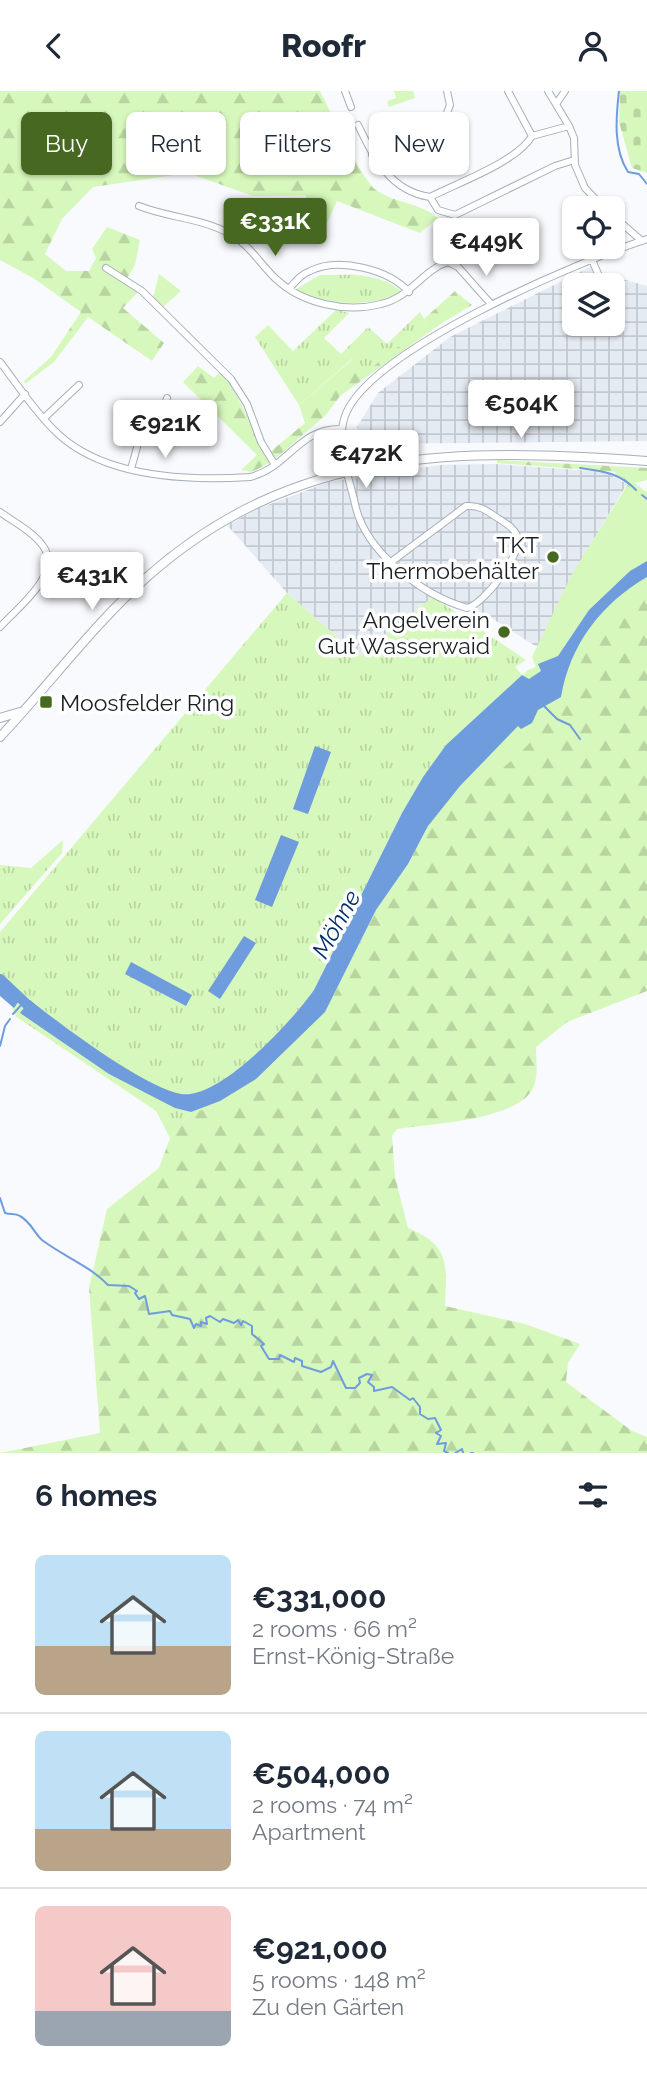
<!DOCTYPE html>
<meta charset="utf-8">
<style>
:root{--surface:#fff;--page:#f2f2f3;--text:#1f2937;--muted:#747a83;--line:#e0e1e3;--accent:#466820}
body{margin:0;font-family:Raleway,sans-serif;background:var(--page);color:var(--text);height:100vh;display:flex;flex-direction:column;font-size:26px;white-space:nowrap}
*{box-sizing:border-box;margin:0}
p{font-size:23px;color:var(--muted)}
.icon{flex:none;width:38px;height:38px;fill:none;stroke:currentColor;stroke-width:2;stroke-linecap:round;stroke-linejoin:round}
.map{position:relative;height:1362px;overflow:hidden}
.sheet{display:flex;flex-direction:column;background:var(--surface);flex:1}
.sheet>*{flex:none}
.top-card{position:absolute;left:21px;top:21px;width:606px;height:63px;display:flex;gap:14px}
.tools{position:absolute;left:562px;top:105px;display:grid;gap:14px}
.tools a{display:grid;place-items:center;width:63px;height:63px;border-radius:10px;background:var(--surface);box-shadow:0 2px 5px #0004;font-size:35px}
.price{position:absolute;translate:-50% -60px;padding:0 16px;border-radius:7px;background:#fff;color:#222;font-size:23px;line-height:46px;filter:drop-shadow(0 2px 4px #0008)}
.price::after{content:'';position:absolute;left:50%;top:42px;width:21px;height:16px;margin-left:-10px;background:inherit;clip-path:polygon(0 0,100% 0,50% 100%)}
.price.active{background:var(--accent);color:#fff}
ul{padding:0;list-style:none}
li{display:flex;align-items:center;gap:21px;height:175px;padding:0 35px}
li+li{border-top:2px solid var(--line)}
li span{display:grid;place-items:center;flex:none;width:196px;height:140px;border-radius:10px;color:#555}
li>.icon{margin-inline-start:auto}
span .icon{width:84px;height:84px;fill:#fffc;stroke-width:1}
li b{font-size:30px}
h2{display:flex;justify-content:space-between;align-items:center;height:84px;padding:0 35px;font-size:30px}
.chip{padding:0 24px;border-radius:10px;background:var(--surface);box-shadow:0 2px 5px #0004;font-size:24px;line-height:63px}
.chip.active{background:var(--accent);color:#fff}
header{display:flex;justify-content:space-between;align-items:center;height:91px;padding:0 35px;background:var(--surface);font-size:32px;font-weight:800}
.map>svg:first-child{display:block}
.industrial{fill:url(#industrial-grid);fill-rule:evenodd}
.grass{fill:url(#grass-tufts)}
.forest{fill:url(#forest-firs)}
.cemetery{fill:url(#cemetery-stones)}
.park{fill:#d7f8bc}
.water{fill:#6e9cdc}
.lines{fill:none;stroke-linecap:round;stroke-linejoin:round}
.stream{stroke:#6e9cdc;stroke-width:2}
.river{stroke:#6e9cdc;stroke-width:10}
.street-casing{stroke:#a5afbd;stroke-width:8}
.secondary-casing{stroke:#a5afbd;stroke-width:10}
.street{stroke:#fff;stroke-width:6}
.secondary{stroke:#fff;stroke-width:8}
.poi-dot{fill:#466820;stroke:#fff;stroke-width:2.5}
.labels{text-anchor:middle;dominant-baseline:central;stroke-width:7;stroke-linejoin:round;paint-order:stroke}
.poi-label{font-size:23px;fill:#1c2025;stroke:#fff;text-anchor:end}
.water-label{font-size:24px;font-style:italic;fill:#012f68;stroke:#fff}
</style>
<header><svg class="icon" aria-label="back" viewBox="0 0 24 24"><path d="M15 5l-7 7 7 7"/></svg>Roofr<svg class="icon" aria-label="person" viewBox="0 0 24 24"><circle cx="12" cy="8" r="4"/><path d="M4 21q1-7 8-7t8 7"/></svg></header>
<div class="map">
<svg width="647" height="1362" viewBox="0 0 647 1362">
<defs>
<pattern id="industrial-grid" width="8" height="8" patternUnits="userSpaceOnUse" patternTransform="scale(1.75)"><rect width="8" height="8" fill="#e5ebf2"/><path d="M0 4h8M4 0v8" fill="none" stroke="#c4c9cf"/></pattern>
<pattern id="grass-tufts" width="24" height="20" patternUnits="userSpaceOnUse" patternTransform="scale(1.75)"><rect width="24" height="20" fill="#d7f8bc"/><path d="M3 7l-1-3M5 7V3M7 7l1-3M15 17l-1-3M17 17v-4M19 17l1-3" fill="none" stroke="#b8d4a1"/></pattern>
<pattern id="forest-firs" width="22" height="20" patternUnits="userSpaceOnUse" patternTransform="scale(1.75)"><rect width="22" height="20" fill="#d7f8bc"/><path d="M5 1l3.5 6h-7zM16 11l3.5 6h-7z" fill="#b8d4a1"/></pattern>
<pattern id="cemetery-stones" width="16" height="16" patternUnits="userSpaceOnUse" patternTransform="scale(1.75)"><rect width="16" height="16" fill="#d7f8bc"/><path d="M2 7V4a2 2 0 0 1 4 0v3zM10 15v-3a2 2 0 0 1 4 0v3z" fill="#b8d4a1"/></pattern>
</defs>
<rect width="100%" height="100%" fill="#f8fafd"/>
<path class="industrial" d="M592,175L604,183L647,195V350L364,353L357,336L378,302L450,246ZM574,194H612V233H574Z
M495,373L605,381L627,393L579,473L537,556L485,523L433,506L359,565L287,502L227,434L257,418L329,391L441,374Z"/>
<path class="grass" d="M320,184C350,184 378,180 402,201C369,217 328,215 296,198Z
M336,219L349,222L324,247L341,263L368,236L387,253L420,221L427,233L365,283L352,268L299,314L255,246L268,234L293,260Z
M287,502L359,565L433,506L526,569L515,576L522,584L446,654L423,686L402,722L314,899C293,929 220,1010 181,1003C136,994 69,935 30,909L20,922C70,960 129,1005 191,1021L170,1047L156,1020L15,925L29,908L0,883V841Z
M63,749L62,762L0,833V774L31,777Z"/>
<path class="forest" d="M0,0H320C330,19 362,89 376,99C396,113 419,111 438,127L420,142L337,110L323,141L308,135L306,104L253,105L188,82L93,96L62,128L45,163L66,180H89L96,167L92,158L107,136L140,149L135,174L125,191L138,201L123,217L164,252L152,270L88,226L54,271L25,293L24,290L51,266L81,221L33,187L0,169Z
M455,200L472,214L442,232L340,305L326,324L276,367L270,361L305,332L299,314L353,268L365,282L427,233L424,228Z
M198,275L214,287L220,281C244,308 251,341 269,372L252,381L241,379L257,364L183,291Z
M497,369L647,377V389L635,392L646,401L576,482L628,393L615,385L616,381L497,372Z
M647,486V900L567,931L536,956C536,970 539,986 532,999C513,1030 430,1033 397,1038L392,1045L395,1086L408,1137C450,1154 447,1173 445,1215L525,1233L580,1253L568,1272L566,1291L632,1340L647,1346V1362H0L100,1342L89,1197L107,1118L159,1077L170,1047L191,1021L220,1010L256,988L325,921L376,819L408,773L428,735L597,526Z"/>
<path class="cemetery" d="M620,0H647V82L632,77L619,31Z"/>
<path class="park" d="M394,0H413L415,7L389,16L387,10L396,7Z
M159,183L181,200L163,216L153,207Z
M627,395L643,402L647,399V487C623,509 598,535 584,565C574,585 571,605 556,622C541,640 524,660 505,675C478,697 440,718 420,747C400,776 376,809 360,841C349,865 343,889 330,912C310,946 236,1017 196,1020C149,1024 57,950 16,924L12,917L14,905L0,892V882C30,910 151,1003 189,1000C235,997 293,929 318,893L487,619L528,579L536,576L532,566L572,483Z"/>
<path class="water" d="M647,470V486C602,512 570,553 561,606L538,619L532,632L521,638L518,635L460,695L428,735L408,773L376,819L325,921L256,988L220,1010L191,1021L175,1017L109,983L20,922L30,909C61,934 144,996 181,1003C220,1009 293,929 314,899L402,722L423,686L446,654L522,584L529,588L541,580L538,573L558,565L589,519L630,480Z
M315,655L331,661L308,723L293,718Z
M281,744L299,751L272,816L255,809Z
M244,845L256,852L220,908L208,900Z
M131,871L192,904L186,915L125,883Z
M0,883L23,904L14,917L0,905Z"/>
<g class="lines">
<path class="stream" d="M619,0C616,26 613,58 628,81L639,83L647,93
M580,377C602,380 620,382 636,399
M642,404L647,408
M543,614L557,628L570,634L580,648
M13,923L24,911
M0,955L5,935L10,928
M0,1107L5,1122C11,1124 15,1122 20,1125C31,1131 34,1142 42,1149C63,1165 90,1175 108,1194L129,1195L137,1200L135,1202L139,1208L145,1205L149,1223L170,1220L172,1224L190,1228L194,1237L196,1233L201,1235V1231L207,1233L206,1227L210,1225L220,1231L223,1228L234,1232L238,1229L241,1234L243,1230L252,1235V1243L264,1253L261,1255L269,1268H279L280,1264L294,1271L295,1267L302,1270V1275L321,1281L331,1276L333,1270L346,1297H355L360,1292L359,1287L367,1283L372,1284L368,1291L374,1296V1300L392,1296L410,1309L413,1307L420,1316V1323L428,1328L435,1327L441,1339L436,1342L441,1345L437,1353L446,1352L444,1360L448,1362
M455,1362L462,1358L463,1362
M471,1362H473"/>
<path class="river" d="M0,888L35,921"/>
<g class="street-casing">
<path id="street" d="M345,0L351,16
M508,0L532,45
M548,0L569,35L574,47L575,74L585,97L604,117
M556,13L565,0
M358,34C374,67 390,100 430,106C457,92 517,71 532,45L569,35
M372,64L444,30L450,14L447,0
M430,106L438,119L455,124L555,75L574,69
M139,115C169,127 202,127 230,143C250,154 260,173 276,188C303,213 346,222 381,213C411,206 423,179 448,171L458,176L491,213
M612,124L642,150
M592,169L599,185
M106,177L142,200L231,288L247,313L261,351L275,374
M289,198C295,191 301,183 310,180C339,166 388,178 409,201
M0,271C17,293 33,318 53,338C100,387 187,390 250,386C288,377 299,336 342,338
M44,327L79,294
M0,331L25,303
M131,378L139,349L164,316L167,307
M0,421C14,431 33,441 43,455C63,483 17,517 0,536
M391,471L466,415C479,414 486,419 496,426C505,432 517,438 518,449C520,465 483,514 467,517C422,504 365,461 355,413C349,385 335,354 345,325C368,259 580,170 647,148"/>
</g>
<g class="secondary-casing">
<path id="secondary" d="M0,627L20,621
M0,646C50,593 93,534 147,486C296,354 460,357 647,370"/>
</g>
<use href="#street" class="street"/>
<use href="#secondary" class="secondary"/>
</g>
<g class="poi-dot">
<circle cx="553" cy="466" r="7"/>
<circle cx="504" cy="541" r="7"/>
<rect x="39" y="604" width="14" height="14" rx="3.5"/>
</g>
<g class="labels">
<g class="poi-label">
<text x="539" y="453">TKT<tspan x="539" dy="26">Thermobehälter</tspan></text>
<text x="490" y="528">Angelverein<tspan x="490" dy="26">Gut Wasserwaid</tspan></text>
<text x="60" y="611" text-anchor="start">Moosfelder Ring</text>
</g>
<g class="water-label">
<text transform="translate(336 833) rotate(-61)">Möhne</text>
</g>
</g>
</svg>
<div class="tools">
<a><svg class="icon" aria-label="locate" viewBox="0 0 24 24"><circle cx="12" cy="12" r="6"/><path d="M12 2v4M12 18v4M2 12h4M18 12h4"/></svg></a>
<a><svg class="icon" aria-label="layers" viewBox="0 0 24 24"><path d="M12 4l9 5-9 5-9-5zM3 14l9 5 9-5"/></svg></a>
</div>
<b class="price active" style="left:275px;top:167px">€331K</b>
<b class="price" style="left:486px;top:187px">€449K</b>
<b class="price" style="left:521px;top:349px">€504K</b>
<b class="price" style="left:165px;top:369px">€921K</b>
<b class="price" style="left:366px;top:399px">€472K</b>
<b class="price" style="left:92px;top:521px">€431K</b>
<div class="top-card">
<a class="chip active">Buy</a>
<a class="chip">Rent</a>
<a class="chip">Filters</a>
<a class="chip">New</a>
</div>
</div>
<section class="sheet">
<h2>6 homes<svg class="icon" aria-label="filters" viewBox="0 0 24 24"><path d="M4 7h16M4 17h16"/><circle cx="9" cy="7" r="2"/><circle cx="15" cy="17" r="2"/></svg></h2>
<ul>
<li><span style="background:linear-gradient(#bfe0f5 65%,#b9a48a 0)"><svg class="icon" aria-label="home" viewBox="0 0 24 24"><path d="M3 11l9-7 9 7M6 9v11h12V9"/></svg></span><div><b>€331,000</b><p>2 rooms · 66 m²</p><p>Ernst-König-Straße</p></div></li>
<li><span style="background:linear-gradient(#bfe0f5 70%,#b9a48a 0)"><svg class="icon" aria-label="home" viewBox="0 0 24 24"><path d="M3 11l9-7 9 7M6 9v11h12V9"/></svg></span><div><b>€504,000</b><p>2 rooms · 74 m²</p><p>Apartment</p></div></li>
<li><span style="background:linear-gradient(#f6c9c9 75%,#9aa5b1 0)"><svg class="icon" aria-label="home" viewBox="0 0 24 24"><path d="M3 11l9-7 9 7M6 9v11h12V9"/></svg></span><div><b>€921,000</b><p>5 rooms · 148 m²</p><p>Zu den Gärten</p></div></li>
</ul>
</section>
